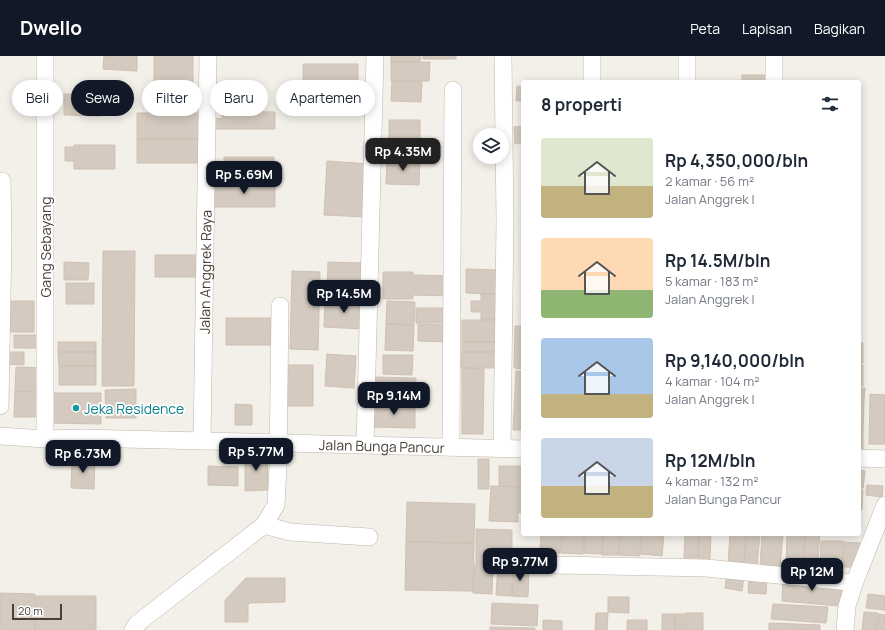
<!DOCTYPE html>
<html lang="id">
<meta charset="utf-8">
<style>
:root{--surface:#fff;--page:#f2f2f3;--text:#1f2937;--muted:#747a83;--accent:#111827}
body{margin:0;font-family:Manrope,sans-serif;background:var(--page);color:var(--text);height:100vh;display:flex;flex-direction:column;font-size:15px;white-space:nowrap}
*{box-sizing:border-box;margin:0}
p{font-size:13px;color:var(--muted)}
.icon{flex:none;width:22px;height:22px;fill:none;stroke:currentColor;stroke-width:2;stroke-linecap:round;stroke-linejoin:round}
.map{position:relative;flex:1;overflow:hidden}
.sheet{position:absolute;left:521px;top:24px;width:340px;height:456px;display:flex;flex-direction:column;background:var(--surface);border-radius:4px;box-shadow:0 2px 10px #0003}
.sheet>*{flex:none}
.top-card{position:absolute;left:12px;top:24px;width:380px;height:36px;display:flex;gap:8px}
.fabs{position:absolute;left:473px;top:72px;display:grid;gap:8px}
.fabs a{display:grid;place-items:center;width:36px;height:36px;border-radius:50%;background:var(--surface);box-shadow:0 2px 10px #0003;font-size:20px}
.scale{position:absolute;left:12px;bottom:10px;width:50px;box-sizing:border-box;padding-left:4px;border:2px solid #473f38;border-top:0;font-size:11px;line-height:14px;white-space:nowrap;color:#473f38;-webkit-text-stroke:3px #fff;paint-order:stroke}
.price{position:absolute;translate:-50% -34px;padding:0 9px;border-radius:8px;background:var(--accent);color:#fff;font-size:13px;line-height:26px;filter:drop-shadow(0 1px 2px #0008)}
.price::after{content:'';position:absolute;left:50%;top:24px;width:12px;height:9px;margin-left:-6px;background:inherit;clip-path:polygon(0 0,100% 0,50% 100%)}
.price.selected{background:#222;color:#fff}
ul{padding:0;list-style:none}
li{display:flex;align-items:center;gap:12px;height:100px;padding:0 20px}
li span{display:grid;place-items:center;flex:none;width:112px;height:80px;border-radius:4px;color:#555}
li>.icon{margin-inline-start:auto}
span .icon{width:48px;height:48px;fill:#fffc;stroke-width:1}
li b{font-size:17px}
h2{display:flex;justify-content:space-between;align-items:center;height:48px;padding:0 20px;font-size:17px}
.pill{padding:0 14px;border-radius:18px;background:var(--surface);box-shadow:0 2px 10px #0003;font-size:14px;line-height:36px}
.pill.selected{background:var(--accent);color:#fff}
header{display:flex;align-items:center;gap:24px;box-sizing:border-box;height:56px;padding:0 20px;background:var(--accent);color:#fff}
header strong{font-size:19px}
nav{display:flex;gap:22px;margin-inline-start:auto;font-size:14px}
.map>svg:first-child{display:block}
.building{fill:#d4cabf;stroke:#cfc1b3}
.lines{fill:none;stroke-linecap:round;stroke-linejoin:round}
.minor-casing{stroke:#beb6ac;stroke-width:18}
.minor{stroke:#fff;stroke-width:17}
.culture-dot{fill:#0f9aa8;stroke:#fff;stroke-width:1.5}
.labels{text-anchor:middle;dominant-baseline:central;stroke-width:3.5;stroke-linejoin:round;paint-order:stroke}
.street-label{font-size:14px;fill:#473f38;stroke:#fff}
.culture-label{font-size:14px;fill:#0d838f;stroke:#fff;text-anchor:start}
</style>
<header>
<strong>Dwello</strong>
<nav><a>Peta</a><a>Lapisan</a><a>Bagikan</a></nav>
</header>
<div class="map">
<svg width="885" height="574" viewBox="0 0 885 574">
<rect width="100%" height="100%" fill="#f3efe9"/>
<path class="building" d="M104,0H137V15L103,13Z
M154,0H193V28L154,27Z
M391,0H421L420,6H391Z
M423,0H456V3H423Z
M391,6H430L429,25H391Z
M303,8H358V46H303Z
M742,19H772V26H742Z
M392,25L422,26L421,46L391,45Z
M517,30L523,31V45H516Z
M64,38L101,39L100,60L64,59Z
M222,55L275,56V73H215V62L222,63Z
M137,57H201V83H137Z
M389,64H420V83L389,82Z
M523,70V87L515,88L514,71Z
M389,82L420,83L419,103L388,102Z
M137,83H201L200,107H137Z
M74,89H115V113H74V105H65V91H74Z
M224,101H274V125H214V117H224Z
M387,103L420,104L419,129L386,128Z
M327,105L370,108L367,161L324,159Z
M214,126L275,127V151H213Z
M103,195H135L134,330H102Z
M155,199H201V221H155Z
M64,206L89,207L88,224H64Z
M328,206L361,207L360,239L327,238Z
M466,213L499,214L498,238L466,237Z
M292,215L320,216L318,294L290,293Z
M383,216H413V243H383Z
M414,219L451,220V240L414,239Z
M66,227H94V248H66Z
M481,238H502V264H481V256H471V245H481Z
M325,243L363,244L362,273L324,271Z
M6,245H34V276H7Z
M387,245L415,246L414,269L386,268Z
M416,252H445V267H416Z
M226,262H276V289H226Z
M462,264H502L501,286H462Z
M386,268L414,269L413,295L385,294Z
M418,268L446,269L445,286L418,285Z
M515,270H523V313L514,312Z
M14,279H43V292H14Z
M58,286H96V296H58Z
M462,286H501V296H462Z
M859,287H863V307H859Z
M5,296H24V309L5,308Z
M58,296H96V310H59Z
M462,296H501V312H461Z
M327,298L356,300L354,332L325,330Z
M383,299H413L412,319L383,318Z
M283,309H313V350H283Z
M859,309H863V330H859Z
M59,310H96V329H59Z
M16,311L43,312L42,336L15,335Z
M462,312L484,313L483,378H462Z
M516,315L523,316V374H513Z
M375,321L416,322L415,350L374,349Z
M859,332H865L864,344H859Z
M136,333V362H106L105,334Z
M15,335L42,336L41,361H14Z
M51,337H101V368L51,367Z
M870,338L885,339V388H869Z
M859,344H864L863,373H859Z
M235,348L252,349V369H235Z
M374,349L415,350V372L374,371Z
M859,373H863V396H859Z
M245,398H267L268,434L245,435Z
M72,403L95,404L94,433L71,432Z
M478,403H489V433H478Z
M208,410L238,411V430L208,429Z
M499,410H523V431L499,430Z
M859,414L865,415L863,432H859Z
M867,429L883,430L882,441L866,439Z
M491,430L523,431V457L518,456V466L489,465Z
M859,434H863L862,454H859Z
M407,446L475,448L474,487L406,486Z
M476,473L512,474V506H476Z
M541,478H562L560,497L540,496Z
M563,478H584L583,498L561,497Z
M585,478H603L602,498L584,497Z
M603,478H620L619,499H602Z
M620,478H641L640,500L619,499Z
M642,478H664L662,500L641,498Z
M685,478H699L698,502H684Z
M699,478H711L710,503L698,502Z
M730,478H746L744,509L728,508Z
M746,478H760L757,510L744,509Z
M762,478H783L780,512L760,511Z
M787,478H805L803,511L786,510Z
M805,478H820L818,503L804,502Z
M821,485H843L842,511H820Z
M406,486L474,487L473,535L405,534Z
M844,486L860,487L859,511H843Z
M475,507H493L492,538L473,537Z
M498,509L513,510L512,540L496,539Z
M513,510L529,511L528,541L512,540Z
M727,516L744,518L742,535L725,532Z
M749,521L767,522L766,538L748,537Z
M246,522H285V546L250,547L248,549V566H225V544H227L226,543Z
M783,523L842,528L840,550L782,545Z
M0,537L35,538V574H0Z
M868,538L885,540V554L866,552Z
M36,540H96V574H35Z
M608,541H629V557L608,556Z
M492,547L538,549L537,570L491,568Z
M773,548L828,551L826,567L771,563Z
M864,556L878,557L876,574H862Z
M596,557H608L607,574H595Z
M685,557H703V574H685Z
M662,558H675V574H662Z
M675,558H684V574H675Z
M879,558L885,559V574H877Z
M543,564L562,565V574H543Z
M627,564H647V574H627Z
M769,567L820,569V574H769Z
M490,571L535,572V574H490Z"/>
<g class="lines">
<g class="minor-casing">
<g id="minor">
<path d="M592,0V26"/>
<path d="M687,26V0"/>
<path d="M774,26V0"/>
<path d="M0,350L3,184L2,125"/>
<path id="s1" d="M0,380L45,383L82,382L523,393"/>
<path d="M45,383V0"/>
<path id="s2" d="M202,385L208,0"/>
<path d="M365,389L375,0"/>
<path d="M451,391L453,34"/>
<path d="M502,393L505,165L503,0"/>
<path d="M859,402L885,403"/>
<path d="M264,469L290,476L369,481"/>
<path d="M555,509L706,512L840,525L854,528"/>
<path d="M133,574L136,569L143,563L264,469L276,449L278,410L280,250"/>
<path d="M845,574L847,550L854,528L885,449"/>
</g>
</g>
<use href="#minor" class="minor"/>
</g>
<circle class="culture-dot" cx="76" cy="352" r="4"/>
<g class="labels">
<g class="street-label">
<text transform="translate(45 191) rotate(-90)">Gang Sebayang</text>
<text stroke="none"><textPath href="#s2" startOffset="169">Jalan Anggrek Raya</textPath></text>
<text stroke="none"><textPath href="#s1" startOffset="382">Jalan Bunga Pancur</textPath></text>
</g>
<g class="culture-label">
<text x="84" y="352">Jeka Residence</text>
</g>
</g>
</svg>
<div class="fabs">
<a><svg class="icon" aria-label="layers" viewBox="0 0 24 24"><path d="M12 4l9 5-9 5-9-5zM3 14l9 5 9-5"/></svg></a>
</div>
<div class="scale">20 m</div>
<b class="price selected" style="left:403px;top:116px">Rp 4.35M</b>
<b class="price" style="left:244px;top:139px">Rp 5.69M</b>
<b class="price" style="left:344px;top:258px">Rp 14.5M</b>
<b class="price" style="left:394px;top:360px">Rp 9.14M</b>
<b class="price" style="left:256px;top:416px">Rp 5.77M</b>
<b class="price" style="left:83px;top:418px">Rp 6.73M</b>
<b class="price" style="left:520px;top:526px">Rp 9.77M</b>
<b class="price" style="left:812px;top:536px">Rp 12M</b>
<div class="top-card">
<a class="pill">Beli</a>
<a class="pill selected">Sewa</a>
<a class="pill">Filter</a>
<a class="pill">Baru</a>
<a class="pill">Apartemen</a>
</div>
<section class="sheet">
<h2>8 properti<svg class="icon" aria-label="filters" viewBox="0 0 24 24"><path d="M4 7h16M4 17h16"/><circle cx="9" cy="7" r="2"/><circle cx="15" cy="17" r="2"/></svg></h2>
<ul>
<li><span style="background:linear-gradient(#dfe7d0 60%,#c2b280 0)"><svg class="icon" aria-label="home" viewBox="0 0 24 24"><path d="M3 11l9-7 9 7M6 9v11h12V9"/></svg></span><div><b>Rp 4,350,000/bln</b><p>2 kamar · 56 m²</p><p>Jalan Anggrek I</p></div></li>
<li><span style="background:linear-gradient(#ffd9b3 65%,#8fb573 0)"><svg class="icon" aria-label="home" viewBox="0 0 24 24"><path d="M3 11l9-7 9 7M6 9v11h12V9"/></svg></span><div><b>Rp 14.5M/bln</b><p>5 kamar · 183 m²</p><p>Jalan Anggrek I</p></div></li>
<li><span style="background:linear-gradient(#a9c7e8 70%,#c2b280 0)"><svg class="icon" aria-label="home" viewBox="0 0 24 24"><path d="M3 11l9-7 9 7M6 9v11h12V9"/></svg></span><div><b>Rp 9,140,000/bln</b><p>4 kamar · 104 m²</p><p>Jalan Anggrek I</p></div></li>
<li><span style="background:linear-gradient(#c9d6e8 60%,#c2b280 0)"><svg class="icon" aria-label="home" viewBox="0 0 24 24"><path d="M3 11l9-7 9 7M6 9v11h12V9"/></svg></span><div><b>Rp 12M/bln</b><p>4 kamar · 132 m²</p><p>Jalan Bunga Pancur</p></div></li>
</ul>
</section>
</div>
